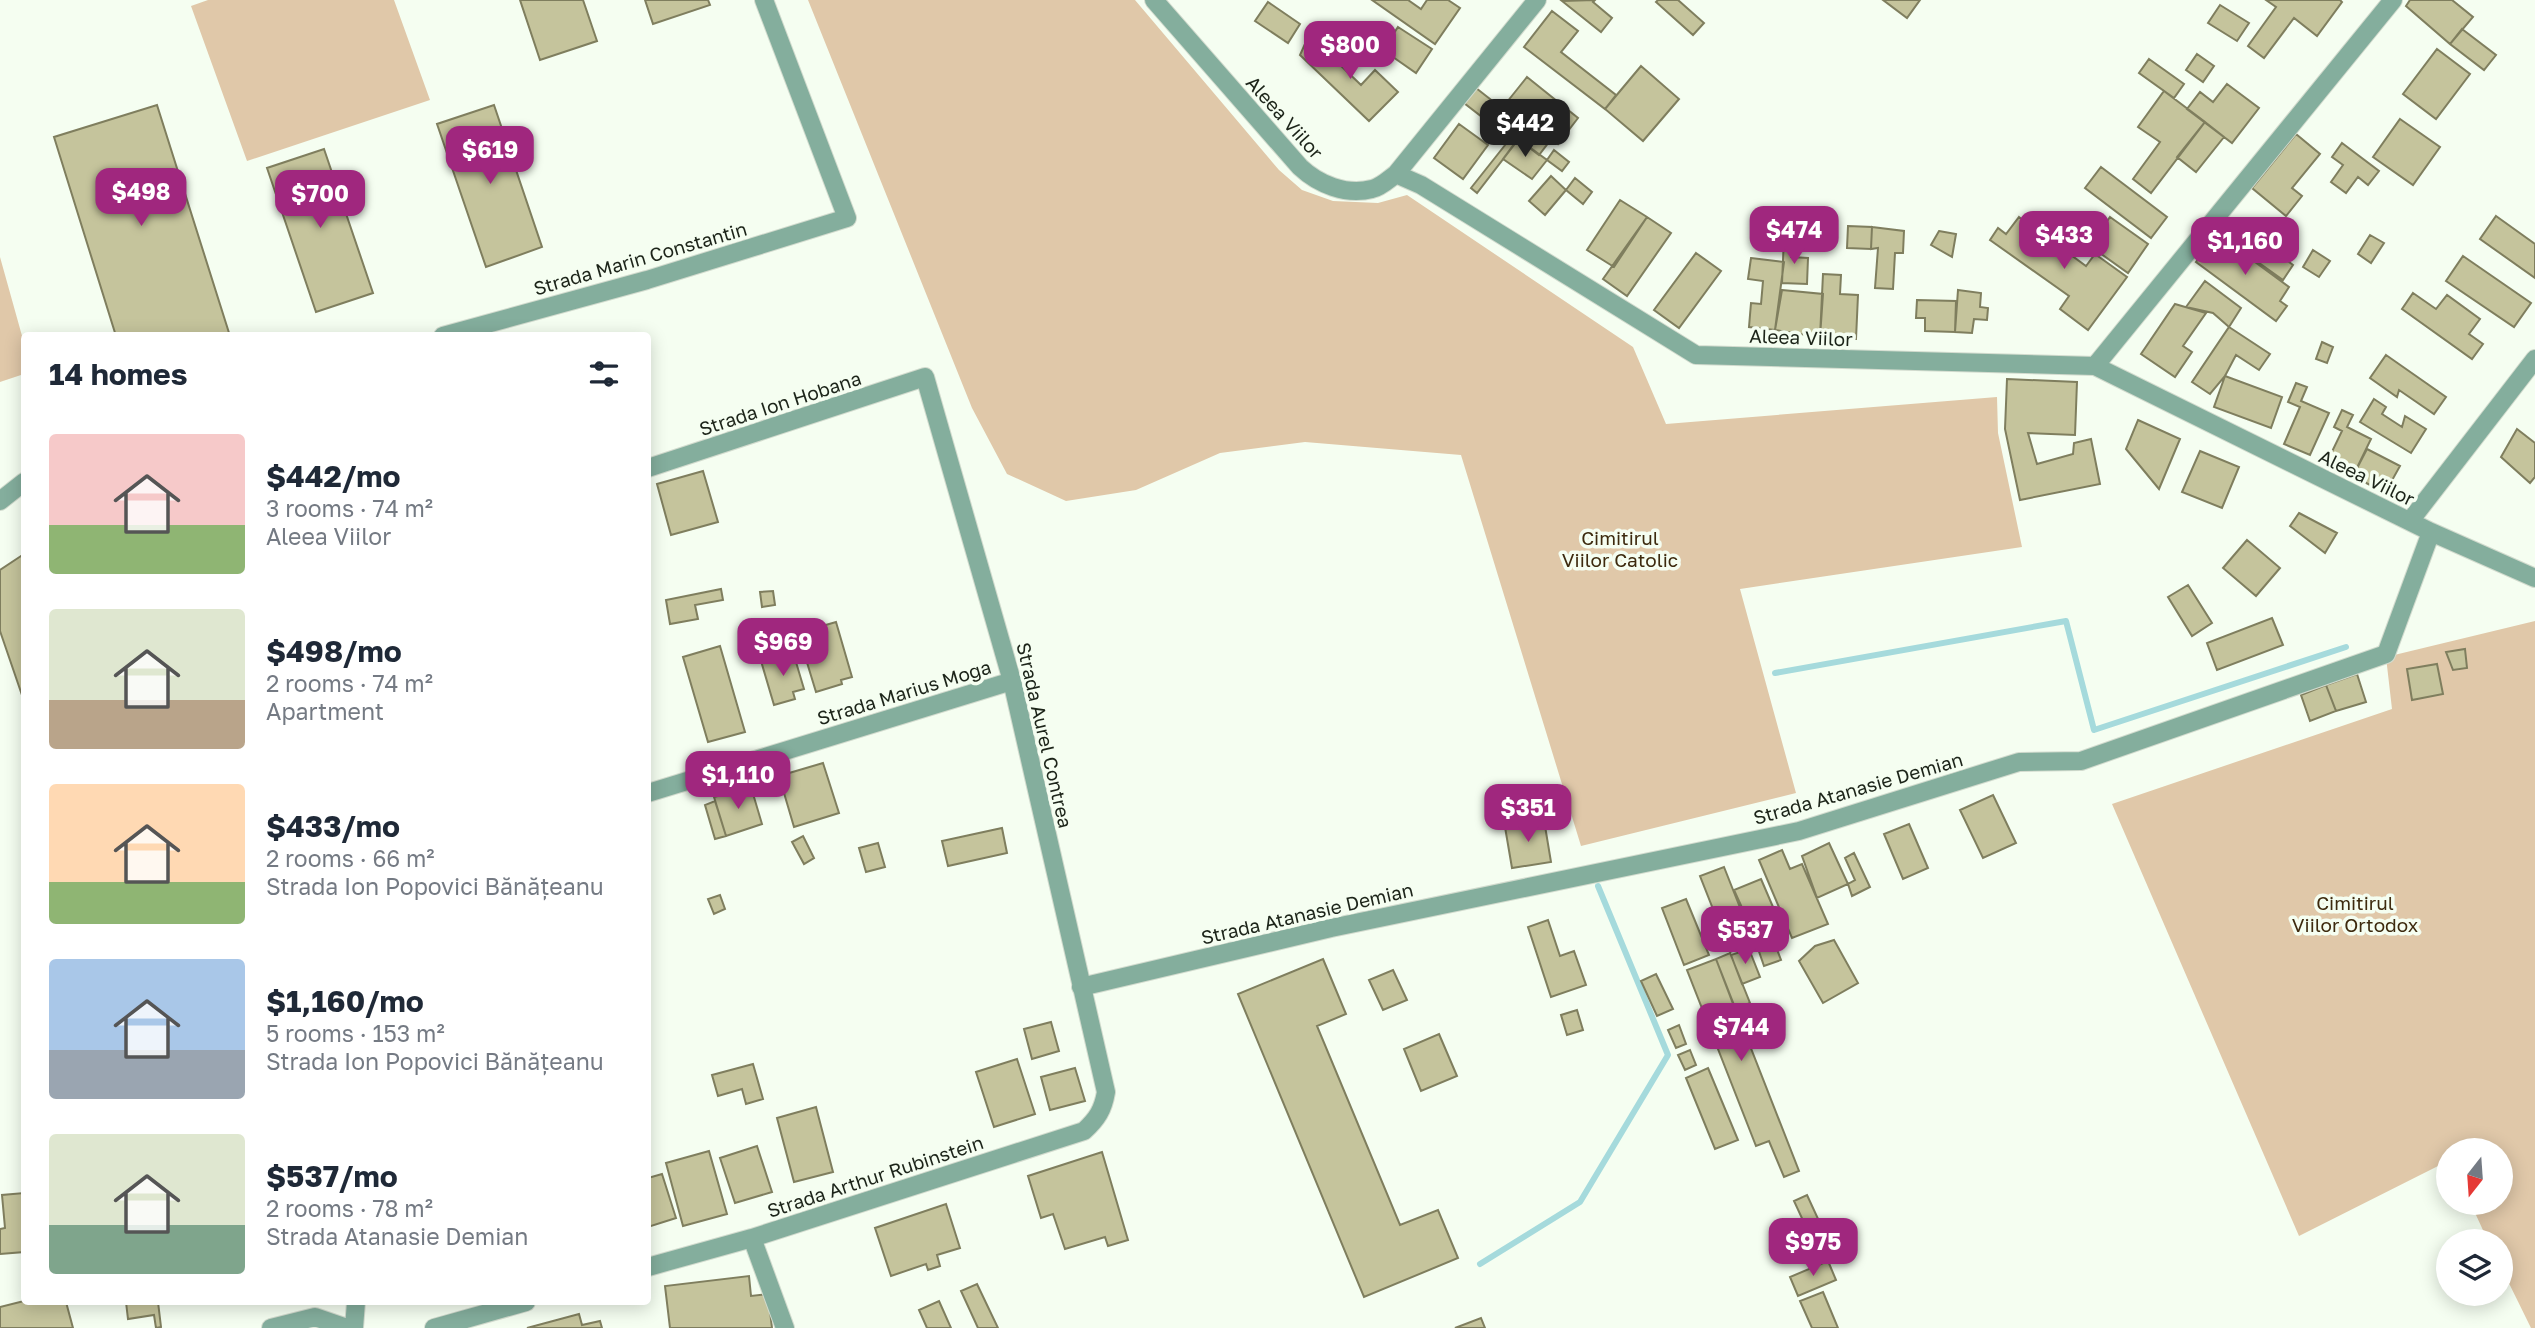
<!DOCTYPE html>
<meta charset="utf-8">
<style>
:root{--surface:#fff;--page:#f2f2f3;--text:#1f2937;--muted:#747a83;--accent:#a0277e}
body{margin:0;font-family:"Golos Text",sans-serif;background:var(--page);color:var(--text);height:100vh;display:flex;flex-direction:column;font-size:26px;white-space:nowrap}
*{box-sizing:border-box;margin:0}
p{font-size:23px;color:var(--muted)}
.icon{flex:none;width:38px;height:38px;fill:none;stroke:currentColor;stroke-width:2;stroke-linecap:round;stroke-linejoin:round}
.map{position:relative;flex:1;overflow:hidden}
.details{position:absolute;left:21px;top:332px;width:630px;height:973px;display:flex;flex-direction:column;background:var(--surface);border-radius:7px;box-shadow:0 4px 18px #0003}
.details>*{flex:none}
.needle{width:46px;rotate:197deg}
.controls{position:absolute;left:2436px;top:1138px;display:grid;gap:14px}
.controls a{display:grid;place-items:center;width:77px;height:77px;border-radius:50%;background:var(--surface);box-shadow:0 4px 18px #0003;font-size:35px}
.price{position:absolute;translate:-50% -60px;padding:0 16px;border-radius:14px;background:var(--accent);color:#fff;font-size:23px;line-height:46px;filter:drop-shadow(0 2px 4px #0008)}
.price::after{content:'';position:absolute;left:50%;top:42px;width:21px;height:16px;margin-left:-10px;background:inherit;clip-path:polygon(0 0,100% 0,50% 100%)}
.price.selected{background:#222;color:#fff}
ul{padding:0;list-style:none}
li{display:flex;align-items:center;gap:21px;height:175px;padding:0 28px}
li span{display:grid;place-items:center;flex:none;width:196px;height:140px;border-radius:7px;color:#555}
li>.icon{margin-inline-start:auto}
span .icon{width:84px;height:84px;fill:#fffc;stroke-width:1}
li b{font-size:30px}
h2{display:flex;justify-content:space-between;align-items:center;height:84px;padding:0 28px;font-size:30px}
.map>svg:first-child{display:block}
.green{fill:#e0c8a9}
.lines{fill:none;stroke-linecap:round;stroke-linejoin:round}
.stream{stroke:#a5dadc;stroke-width:6}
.building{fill:#c5c49c;stroke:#7f7e5e;stroke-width:2}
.street-casing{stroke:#d2dbce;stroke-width:20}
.street{stroke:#84ae9d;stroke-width:18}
.labels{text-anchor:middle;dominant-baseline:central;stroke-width:7;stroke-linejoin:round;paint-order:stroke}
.street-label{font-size:19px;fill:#1c2419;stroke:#f5fef1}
.park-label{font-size:19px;fill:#3d2a0e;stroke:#f5fef1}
</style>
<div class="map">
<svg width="2535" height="1328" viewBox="0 0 2535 1328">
<rect width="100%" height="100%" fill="#f5fef1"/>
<path class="green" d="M208,0H394L430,100L247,161L191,6Z
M808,0H1135L1279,170L1302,190L1333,201L1378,203L1407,195L1633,347L1666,424L1997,397L1998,433L2022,547L1740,589L1796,793L1581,846L1461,455L1305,442L1220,453L1136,490L1066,501L1007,474L972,408Z
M0,257L24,343V374L0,382Z
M2535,621V1328H2531L2501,1267V1241H2488L2470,1202H2501V1150H2448V1161L2299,1236L2112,804L2392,709L2386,657Z"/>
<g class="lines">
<path class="stream" d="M1775,673L2066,621L2094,730L2346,647
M1480,1264L1580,1202L1668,1055L1598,886"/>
</g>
<path class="building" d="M520,0H583L597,41L540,60Z
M645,0H708L710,5L653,24Z
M1372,0H1408L1421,9L1427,0H1448L1460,8L1435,44Z
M1595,0L1593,2L1612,18L1601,32L1562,1Z
M1658,0H1678L1704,23L1693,35L1656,2Z
M1883,0H1920L1907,18Z
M2266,0H2340L2342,2L2317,36L2294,18L2264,58L2248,46L2276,7Z
M2410,0H2452L2473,17L2450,44L2406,6Z
M1268,2L1300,24L1288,43L1255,21Z
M2220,5L2249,23L2237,41L2208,23Z
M1552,11L1578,31L1561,52L1616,95L1605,109L1524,47Z
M1398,27L1432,49L1416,73L1383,50Z
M2462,29L2496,55L2484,70L2450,44Z
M1309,35L1361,85L1375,70L1398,92L1369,121L1300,55Z
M2437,49L2470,74L2436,119L2403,94Z
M2197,54L2214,66L2203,82L2186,70Z
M2149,59L2184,84L2174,98L2139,73Z
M1641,66L1679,99L1643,141L1605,109Z
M1527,77L1578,118L1558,144L1507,102Z
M2227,84L2259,108L2232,143L2187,109L2200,92L2213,102Z
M1476,88L1527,128L1477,193L1471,188L1517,130L1502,118L1495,127L1464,103Z
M2164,91L2205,122L2151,193L2133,179L2160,142L2138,127Z
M157,105L230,336H116L54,137Z
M494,105L542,247L486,267L437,124Z
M2400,119L2440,147L2413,185L2373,157Z
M2205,122L2224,137L2196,172L2177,157Z
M1459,124L1488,145L1463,179L1434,158Z
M1527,128L1549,142L1539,155L1518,139Z
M2296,134L2320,154L2292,188L2302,196L2286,216L2252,188Z
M1518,139L1547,160L1532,179L1503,159Z
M2342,143L2379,171L2368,185L2358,177L2346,193L2331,182L2343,165L2332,157Z
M324,149L373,293L316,312L267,168Z
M1554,150L1569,162L1562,171L1547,160Z
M2101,167L2167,217L2151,238L2085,188Z
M1551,176L1566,190L1545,215L1529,201Z
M1575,178L1592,192L1583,204L1566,190Z
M1620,200L1647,217L1614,267L1587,250Z
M2496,216L2535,244V278L2480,239Z
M1647,217L1671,233L1627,296L1603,279Z
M2019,217L2086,266L2095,254L2127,277L2088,330L2060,309L2069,296L1990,240L1998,228L2006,234Z
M2110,217L2148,244L2128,273L2090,246Z
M1848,226L1872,227L1871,249L1847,248Z
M1872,227L1904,231L1903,253H1895L1893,289L1875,288L1878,248L1871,249Z
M1939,231L1956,234L1952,257L1931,245Z
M2217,234L2289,287L2280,301L2287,306L2276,321L2196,262Z
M2370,235L2384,243L2371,263L2358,254Z
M1784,237L1791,239V257L1808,258L1807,284L1782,283Z
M2269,240L2289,253L2285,259L2293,265L2283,280L2255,260Z
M2313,250L2330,261L2319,277L2303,267Z
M1696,253L1721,271L1679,328L1654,310Z
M2463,256L2531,303L2514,327L2446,281Z
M1751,258L1784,262L1775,330L1749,327L1751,303L1761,304L1763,281L1748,279Z
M1823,274L1841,275L1840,294L1858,295L1856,339L1820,337Z
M2205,281L2241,308L2229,327L2213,313L2186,307Z
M1782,290L1823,294L1820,337L1775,330Z
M1958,290L1981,293L1980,307L1988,308L1987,320L1974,319L1972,333L1955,332Z
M2413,293L2436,309L2447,295L2480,319L2469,334L2483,344L2472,359L2402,309Z
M1917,300L1956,301L1955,332L1925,331V318H1916Z
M2175,304L2206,313L2183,346L2192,352L2175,377L2141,354Z
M2229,327L2270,354L2259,370L2236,355L2225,376L2210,394L2192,382Z
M2322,342L2333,347L2327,363L2316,359Z
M2386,355L2446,397L2434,414L2399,390L2397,397L2370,378Z
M2225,376L2282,397L2271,428L2214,407Z
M2007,379L2077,382L2075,435L2028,433L2037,464L2073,454L2074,443L2091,439L2100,484L2020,500L2005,429Z
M2296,383L2307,387L2301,401L2329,413L2310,455L2284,444L2300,407L2288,402Z
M2374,399L2386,407L2382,414L2402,427L2405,416L2426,429L2411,453L2360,422Z
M2342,410L2353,415L2347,427L2371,439L2353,476L2326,464L2342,431L2334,427Z
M2138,420L2180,439L2159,489L2126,449Z
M2517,429L2535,443V477L2530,483L2501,457Z
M2367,449L2400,466L2385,493L2353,476Z
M2200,451L2239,467L2222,508L2182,492Z
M703,471L718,522L671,535L657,484Z
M2299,513L2337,533L2325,553L2290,526Z
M2247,540L2280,568L2256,596L2223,568Z
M24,554V701L0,631V570Z
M2188,585L2212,623L2192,636L2168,597Z
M721,589L723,600L695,605L698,619L670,624L666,600Z
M773,591L775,605L762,607L760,592Z
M2272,618L2283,645L2217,670L2207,643Z
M836,622L852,677L841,680L842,684L816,692L798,633Z
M720,646L745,732L708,742L683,657Z
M2465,649L2467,668L2453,670L2446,652Z
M793,652L804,689L793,692L795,699L774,705L761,661Z
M2437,664L2443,694L2412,700L2407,669Z
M2357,674L2366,702L2336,711L2326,685Z
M2326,685L2336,711L2310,721L2301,695Z
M823,763L839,813L794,827L779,776Z
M751,787L762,824L726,836L714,797Z
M1993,795L2016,843L1983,858L1960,810Z
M715,801L726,836L715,839L705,805Z
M1544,820L1551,862L1512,868L1505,827Z
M1909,824L1928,868L1903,879L1884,834Z
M1002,828L1007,853L948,866L942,841Z
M803,836L814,858L804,864L792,842Z
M878,843L885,867L866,872L859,848Z
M1829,843L1848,884L1817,898L1802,856Z
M1782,850L1790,869L1802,864L1828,924L1792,938L1759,860Z
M1854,853L1870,887L1852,896L1848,884L1855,880L1845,858Z
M1724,867L1754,943L1730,952L1700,876Z
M1761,879L1779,921L1753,932L1734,890Z
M720,895L725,909L714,914L708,899Z
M1686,899L1709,955L1684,965L1662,908Z
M1548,920L1560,956L1574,951L1586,985L1551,997L1528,927Z
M1770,931L1781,960L1764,966L1754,937Z
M1834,940L1858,983L1823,1003L1799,961L1815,946Z
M1749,949L1760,977L1742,984L1731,955Z
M1730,953L1750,1003L1735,1009L1716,959Z
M1323,959L1346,1014L1317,1026L1400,1225L1438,1210L1458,1258L1364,1297L1238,994Z
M1716,959L1799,1171L1784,1177L1769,1141L1756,1146L1687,970Z
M1393,970L1407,1000L1383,1010L1369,980Z
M1656,974L1673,1009L1657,1016L1641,981Z
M1577,1010L1583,1030L1567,1035L1561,1015Z
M1051,1022L1059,1051L1032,1059L1024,1029Z
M1679,1025L1686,1044L1676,1048L1668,1030Z
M1439,1034L1457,1076L1421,1091L1404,1049Z
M1690,1050L1696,1065L1685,1070L1678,1055Z
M1017,1059L1035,1114L994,1127L976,1072Z
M753,1064L763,1099L746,1104L742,1089L718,1096L712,1075Z
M1075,1068L1085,1101L1050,1110L1041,1077Z
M1708,1068L1738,1140L1715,1149L1686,1078Z
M816,1107L833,1172L794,1182L777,1118Z
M757,1146L772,1192L735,1203L720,1158Z
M709,1151L727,1214L683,1226L666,1163Z
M1102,1152L1128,1240L1108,1246L1105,1237L1065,1249L1053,1214L1041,1218L1028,1176Z
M662,1174L676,1218L648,1227V1178Z
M24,1193V1252L0,1254V1229L5,1228L2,1195Z
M1807,1195L1825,1234L1812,1240L1794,1201Z
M946,1204L960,1248L937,1255L940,1266L928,1270L926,1264L891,1276L875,1228Z
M1828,1261L1836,1280L1798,1296L1790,1277Z
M749,1276L751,1296L768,1294L772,1328H670L665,1286Z
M977,1284L998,1328H978L961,1291Z
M1823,1292L1838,1328H1812L1800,1301Z
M24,1301L66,1302L73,1328H0V1307Z
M939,1301L951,1328H927L919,1310Z
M126,1302H158L161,1327L156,1328L154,1315L128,1319Z
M579,1314L582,1325L600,1321L602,1328H527Z
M1481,1318L1485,1328H1455Z"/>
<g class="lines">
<g class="street-casing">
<path id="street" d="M1154,0L1300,167C1318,184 1346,196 1372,189C1381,187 1389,179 1396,174L1421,185L1696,355L2095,366L2431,532L2535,578
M1396,174L1537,0
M443,336L647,280L847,218L764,0
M2095,366L2393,0
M648,468L925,377L1012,681L1106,1092C1103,1110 1097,1119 1084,1131L752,1238L648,1267
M0,501L24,482
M2410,521L2535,359
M648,793L1012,681
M1081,987L1331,928L1799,831L2019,762L2081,761L2386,654L2431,532
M752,1238L785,1328
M271,1328L315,1317L347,1328
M354,1328L356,1302
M434,1328L526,1302"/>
</g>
<use href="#street" class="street"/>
</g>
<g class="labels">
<g class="street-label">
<text transform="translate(1285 117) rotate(48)">Aleea Viilor</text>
<text transform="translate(640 258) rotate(-16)">Strada Marin Constantin</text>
<text transform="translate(1801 337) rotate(2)">Aleea Viilor</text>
<text transform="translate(780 403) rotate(-18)">Strada Ion Hobana</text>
<text transform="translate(2367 477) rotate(26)">Aleea Viilor</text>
<text transform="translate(904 692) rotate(-17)">Strada Marius Moga</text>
<text transform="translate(1045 735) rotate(77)">Strada Aurel Contrea</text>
<text transform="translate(1858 788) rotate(-16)">Strada Atanasie Demian</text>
<text transform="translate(1307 913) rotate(-13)">Strada Atanasie Demian</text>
<text transform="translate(875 1176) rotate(-18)">Strada Arthur Rubinstein</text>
</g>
<g class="park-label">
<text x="1620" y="537">Cimitirul<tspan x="1620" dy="22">Viilor Catolic</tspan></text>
<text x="2355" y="902">Cimitirul<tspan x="2355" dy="22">Viilor Ortodox</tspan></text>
</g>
</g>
</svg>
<div class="controls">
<a><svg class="needle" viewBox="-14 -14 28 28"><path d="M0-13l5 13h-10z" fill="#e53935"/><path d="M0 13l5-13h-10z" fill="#747a83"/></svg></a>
<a><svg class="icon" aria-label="layers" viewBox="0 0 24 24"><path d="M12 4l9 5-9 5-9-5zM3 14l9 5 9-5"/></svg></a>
</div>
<b class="price" style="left:1350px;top:81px">$800</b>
<b class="price selected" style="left:1525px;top:159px">$442</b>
<b class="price" style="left:490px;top:186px">$619</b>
<b class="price" style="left:141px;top:228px">$498</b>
<b class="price" style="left:320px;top:230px">$700</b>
<b class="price" style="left:1794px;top:266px">$474</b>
<b class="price" style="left:2064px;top:271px">$433</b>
<b class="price" style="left:2245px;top:277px">$1,160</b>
<b class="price" style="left:783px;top:678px">$969</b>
<b class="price" style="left:738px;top:811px">$1,110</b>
<b class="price" style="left:1528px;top:844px">$351</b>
<b class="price" style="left:1745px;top:966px">$537</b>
<b class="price" style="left:1741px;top:1063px">$744</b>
<b class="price" style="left:1813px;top:1278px">$975</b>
<section class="details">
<h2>14 homes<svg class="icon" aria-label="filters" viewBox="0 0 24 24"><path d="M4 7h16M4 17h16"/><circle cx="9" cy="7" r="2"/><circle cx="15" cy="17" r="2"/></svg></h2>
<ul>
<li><span style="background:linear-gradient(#f6c9c9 65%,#8fb573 0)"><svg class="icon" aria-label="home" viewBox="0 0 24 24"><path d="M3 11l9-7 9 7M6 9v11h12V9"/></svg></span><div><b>$442/mo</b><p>3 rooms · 74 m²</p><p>Aleea Viilor</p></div></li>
<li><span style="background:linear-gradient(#dfe7d0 65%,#b9a48a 0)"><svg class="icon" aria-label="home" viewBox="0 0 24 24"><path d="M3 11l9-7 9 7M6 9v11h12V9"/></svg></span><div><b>$498/mo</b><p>2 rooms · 74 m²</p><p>Apartment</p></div></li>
<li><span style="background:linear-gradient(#ffd9b3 70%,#8fb573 0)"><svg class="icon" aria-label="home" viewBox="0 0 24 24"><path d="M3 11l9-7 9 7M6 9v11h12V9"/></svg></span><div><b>$433/mo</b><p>2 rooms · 66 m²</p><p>Strada Ion Popovici Bănățeanu</p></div></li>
<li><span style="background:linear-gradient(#a9c7e8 65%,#9aa5b1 0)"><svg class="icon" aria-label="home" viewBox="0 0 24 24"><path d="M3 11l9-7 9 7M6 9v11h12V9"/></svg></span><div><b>$1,160/mo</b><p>5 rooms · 153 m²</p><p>Strada Ion Popovici Bănățeanu</p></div></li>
<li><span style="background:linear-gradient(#dfe7d0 65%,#7fa58c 0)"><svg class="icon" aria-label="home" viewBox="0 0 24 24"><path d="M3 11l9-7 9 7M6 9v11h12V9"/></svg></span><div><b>$537/mo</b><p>2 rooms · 78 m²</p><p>Strada Atanasie Demian</p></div></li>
</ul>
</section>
</div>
